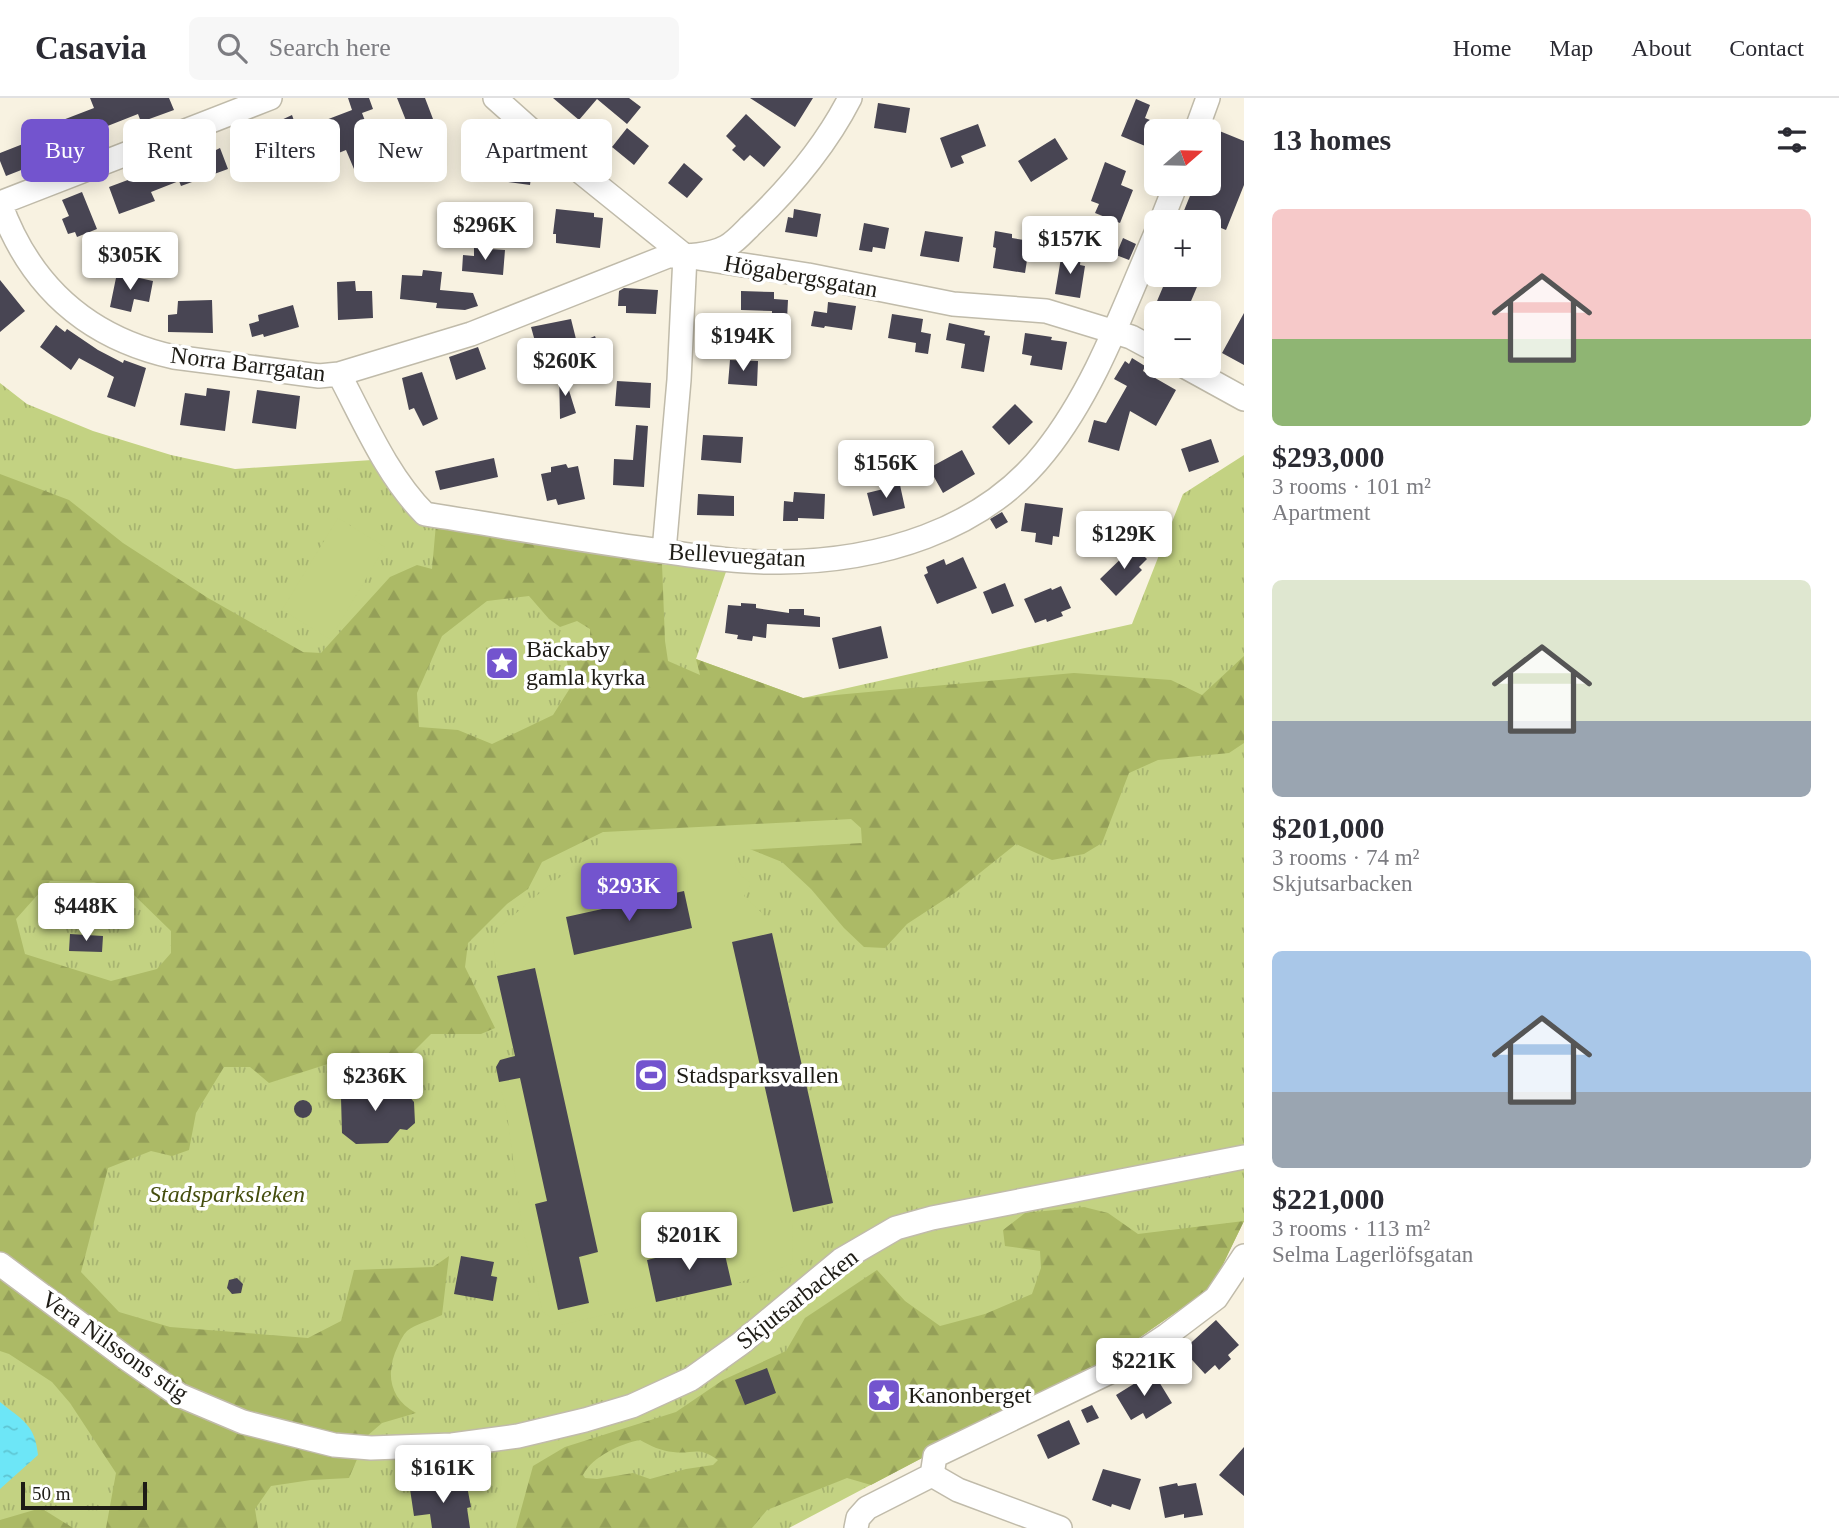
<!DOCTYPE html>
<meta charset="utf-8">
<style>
:root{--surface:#fff;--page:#f7f7f7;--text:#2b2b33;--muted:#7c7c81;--line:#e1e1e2;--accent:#7354ce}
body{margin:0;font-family:"Times New Roman",serif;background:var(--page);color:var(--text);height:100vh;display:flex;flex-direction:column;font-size:26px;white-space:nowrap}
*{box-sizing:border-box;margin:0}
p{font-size:23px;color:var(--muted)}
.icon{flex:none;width:38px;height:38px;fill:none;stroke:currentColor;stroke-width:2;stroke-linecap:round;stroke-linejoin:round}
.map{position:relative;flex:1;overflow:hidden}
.details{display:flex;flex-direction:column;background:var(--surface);width:595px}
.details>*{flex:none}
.banner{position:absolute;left:21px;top:21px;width:665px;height:63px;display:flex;gap:14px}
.needle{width:46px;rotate:70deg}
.fabs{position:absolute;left:1144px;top:21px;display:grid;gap:14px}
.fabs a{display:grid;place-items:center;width:77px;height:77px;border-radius:10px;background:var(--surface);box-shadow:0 4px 18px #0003;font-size:35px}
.scale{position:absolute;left:21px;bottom:18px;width:126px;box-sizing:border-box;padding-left:7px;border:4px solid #1e1c16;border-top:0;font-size:19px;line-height:24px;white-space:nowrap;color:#1e1c16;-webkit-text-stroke:5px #fff;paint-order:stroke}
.price{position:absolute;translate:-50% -60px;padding:0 16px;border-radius:7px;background:#fff;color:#222;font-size:23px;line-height:46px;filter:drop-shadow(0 2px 4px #0008)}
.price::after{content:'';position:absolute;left:50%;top:42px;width:21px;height:16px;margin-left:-10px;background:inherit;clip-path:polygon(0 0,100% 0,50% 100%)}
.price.active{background:var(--accent);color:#fff}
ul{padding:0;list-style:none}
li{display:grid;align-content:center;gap:14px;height:371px;padding:0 28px}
li span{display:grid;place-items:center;height:217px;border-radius:10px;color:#555}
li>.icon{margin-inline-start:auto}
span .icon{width:126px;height:126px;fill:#fffc;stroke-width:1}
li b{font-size:30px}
h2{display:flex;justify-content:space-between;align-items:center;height:84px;padding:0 28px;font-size:30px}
.pill{padding:0 24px;border-radius:10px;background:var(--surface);box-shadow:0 4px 18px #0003;font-size:24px;line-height:63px}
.pill.active{background:var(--accent);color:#fff}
header{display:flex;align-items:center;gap:42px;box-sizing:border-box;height:98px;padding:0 35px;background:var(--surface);border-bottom:2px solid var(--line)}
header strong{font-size:33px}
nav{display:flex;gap:38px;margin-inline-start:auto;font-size:24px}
.search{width:490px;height:63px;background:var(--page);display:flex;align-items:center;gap:18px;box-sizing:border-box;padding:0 24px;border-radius:10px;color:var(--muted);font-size:26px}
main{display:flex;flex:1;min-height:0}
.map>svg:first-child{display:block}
.grass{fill:url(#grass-tufts)}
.forest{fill:url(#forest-firs);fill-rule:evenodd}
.pitch{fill:#c3d282}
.water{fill:url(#water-ripples)}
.building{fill:#484553}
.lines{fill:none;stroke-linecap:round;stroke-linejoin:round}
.minor-casing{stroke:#c0bbaa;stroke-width:26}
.minor{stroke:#fff;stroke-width:23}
.labels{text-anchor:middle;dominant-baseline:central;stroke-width:7;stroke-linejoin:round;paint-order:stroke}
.street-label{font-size:24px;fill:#1e1c16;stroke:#fff}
.poi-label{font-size:24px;fill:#1e1c16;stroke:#fff;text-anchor:start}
.park-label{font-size:24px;font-style:italic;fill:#444d0d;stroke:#fff}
</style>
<header>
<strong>Casavia</strong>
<div class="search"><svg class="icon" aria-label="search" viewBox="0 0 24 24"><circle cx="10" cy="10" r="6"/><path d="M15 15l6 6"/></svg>Search here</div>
<nav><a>Home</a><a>Map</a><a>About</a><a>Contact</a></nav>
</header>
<main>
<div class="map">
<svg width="1244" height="1430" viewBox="0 0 1244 1430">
<defs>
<pattern id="grass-tufts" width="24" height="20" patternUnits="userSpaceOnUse" patternTransform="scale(1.75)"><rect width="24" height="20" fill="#c3d282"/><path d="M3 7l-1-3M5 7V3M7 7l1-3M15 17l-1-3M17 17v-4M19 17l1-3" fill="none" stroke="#a7b470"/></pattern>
<pattern id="forest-firs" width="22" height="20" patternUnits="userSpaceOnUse" patternTransform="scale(1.75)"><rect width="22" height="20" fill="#acba66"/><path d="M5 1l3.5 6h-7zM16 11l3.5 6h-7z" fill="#949f58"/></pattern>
<pattern id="water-ripples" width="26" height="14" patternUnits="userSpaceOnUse" patternTransform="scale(1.75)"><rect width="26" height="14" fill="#6de6f7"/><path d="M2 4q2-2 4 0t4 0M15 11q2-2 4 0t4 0" fill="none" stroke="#5ec5d3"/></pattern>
</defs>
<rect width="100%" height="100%" fill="#f8f2e1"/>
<path class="grass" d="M0,285L27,306L93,333L171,357L235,371L372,362L413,421L668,467L728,468L696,561L803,600L1132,526L1183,396L1244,357V1123L1212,1189L1106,1263L789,1430H0Z"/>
<path class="forest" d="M0,376L69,402L123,445L208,500L303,554L321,555L390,479L417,467L432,471L436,426L662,466L665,543L668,563L700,577L696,561L803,600L1074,575L1171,582L1202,597L1244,558V645L1229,655L1158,662L1129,675L1102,745L1084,756L1052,762L1016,746L956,794L907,826L885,850L864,849L844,830L811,791L782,764L710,735L603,734L542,764L528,791L507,806L468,845L465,869L495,930L481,936H431L398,969L340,962L269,985L250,969H224L196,1015L189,1052L172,1058L151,1053L108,1070L81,1174L119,1214L170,1229L308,1240L341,1223L354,1172L433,1169L449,1158L442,1217C432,1222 415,1226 407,1233C403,1237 400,1243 398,1248C385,1274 389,1301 416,1315L382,1325L367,1338L349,1380L311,1382L271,1388L255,1411L258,1430H106L116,1375L70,1305L52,1284L9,1256L0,1253ZM529,498L549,521L560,529L577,523L590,531V545L566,559L572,587L553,617L492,646L458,632L419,629L417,595L442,538L487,503ZM50,783L94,784L134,797L171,833V855L157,871L111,883L25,856L16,821Z
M1084,1109L1108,1115L1138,1136L1244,1123L1212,1189L1106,1263L871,1387L847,1380L767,1412L752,1430H516L533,1368L565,1349L676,1314L723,1282L786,1253L805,1220L877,1172L905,1203L940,1228L985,1216L1032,1196L1041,1170L1040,1153L1005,1148L1003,1132L1025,1115ZM640,1342C651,1348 661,1353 673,1354C693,1357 697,1347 718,1362L713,1367L686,1371L650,1381L633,1375L597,1381L585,1380L583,1377C593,1358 620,1346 640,1342Z
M41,1410L73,1430H0V1422Z"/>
<path class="pitch" d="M338,420L385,449L330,541L282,512Z
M851,721L861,730L862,745L746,752L739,756L735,767L741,778L751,785L744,798L762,815L772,835L833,1105L793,1115L792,1166L732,1187L561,1227L543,1214L522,1128L507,1016L496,969L500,962L515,958L497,878L493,840L502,827L554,783L591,760L604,734Z"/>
<path class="water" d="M0,1304C22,1322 35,1326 38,1357L0,1391Z"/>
<path class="building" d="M90,0H169L174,12L141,24L138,16L105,29L108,38L6,78L0,63V55L28,44L24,32L41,26L42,30L94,10Z
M348,0H369L373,11L362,15L380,61L354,71L346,52L331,58L318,25L352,12Z
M397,0H425L433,21L409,30Z
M553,0H629L641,9L627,26L597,1L579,22Z
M750,0H813L795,29Z
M1136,1L1150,7L1145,20L1160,26L1150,50L1121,38Z
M878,5L910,10L906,35L874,30Z
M746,16L781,49L764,69L750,57L744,63L732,52L736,48L726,38Z
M292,17L299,37L289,41L295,53L261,66L249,37Z
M978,26L986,48L961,58L964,65L951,70L940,40Z
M627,30L649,48L634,67L612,49Z
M1217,32L1244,43V87L1226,132L1221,130L1210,157L1209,124L1183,115L1194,88L1209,94V50Z
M1055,40L1068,61L1031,84L1018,63Z
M220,50L228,71L181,88L179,83L151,94L155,103L119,116L109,89L211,51L212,54Z
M504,60L533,64L530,87L501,83Z
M1105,64L1126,73L1121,87L1133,92L1120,125L1095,115L1099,106L1091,103Z
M684,65L703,81L687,100L668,85Z
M82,94L97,131L77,139L75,134L68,136L62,121L69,118L62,102Z
M556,111L594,115V119L603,120L600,150L556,145V136H553Z
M794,111L821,116L817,139L785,134L788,119L793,120Z
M864,125L889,130L885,151L873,149L872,154L859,152Z
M925,133L963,139L959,164L920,158Z
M995,133L1012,136V140L1030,143L1025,175L993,170L996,150L993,149Z
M1123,140L1136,146L1129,162L1116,157Z
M474,150L505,152L503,177L462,173L463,157L474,158Z
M1062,154L1081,157L1080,167L1085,168L1080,200L1055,196Z
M423,172L442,174L440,192L473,195L478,208L465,212L436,210L437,205L400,201L402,177L422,178Z
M117,175L153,183L149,204L134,201L131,214L110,209Z
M1168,177H1202L1186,215H1152Z
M0,182L25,213L0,234Z
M355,183L356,193H372L373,220L338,222L337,184Z
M624,190L658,192L656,216L626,215V208H618L619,193Z
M741,193L774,194V201L788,202L787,221L772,220V213L741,212Z
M212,202L213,235L168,234V217L177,216L178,203Z
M828,204L856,208L852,232L825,228L824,230L811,228L814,213L827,215Z
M293,207L299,229L264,239L263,236L252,239L249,226L259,223L258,217Z
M1244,215V267L1222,255Z
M892,216L923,221L921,234L931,236L928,256L915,254L916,245L888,240Z
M571,221L577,245L538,254L531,229Z
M949,225L985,233L984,237L990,238L984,274L961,270L965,246L946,242Z
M56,227L65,234L67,231L98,252L123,265L124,262L146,270L135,309L107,299L114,279L79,260L71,272L40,249Z
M1025,235L1052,239L1051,242L1067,244L1062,272L1030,267L1032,258L1022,256Z
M595,238L601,255L588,260L581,244Z
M478,249L486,271L456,282L449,259Z
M1132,260L1145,268L1143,273L1176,292L1156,328L1130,313L1119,353L1088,344L1094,322L1106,325L1127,288L1114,281L1125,263L1129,266Z
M730,262L758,263L757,288L728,286Z
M559,273H563L576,315L560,321Z
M422,274L438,321L423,328L414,310L409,312L402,280Z
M617,283L651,285L650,310L615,308Z
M207,290L230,293L225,333L180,327L185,295L206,298Z
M257,292L300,298L296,331L252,325Z
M1015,306L1033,324L1009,347L992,329Z
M636,327L648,328L644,389L613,387L614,361L633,362Z
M703,337L743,339L741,365L701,362Z
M1211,341L1219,364L1189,374L1181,351Z
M962,352L975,376L943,395L929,370Z
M494,360L498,379L440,392L435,373Z
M566,366L568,370L578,368L585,401L558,407L556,401L547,403L541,376L551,374V369Z
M900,387L905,410L873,418L867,395Z
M794,394L825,396L824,421L798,420V423H783L784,403L793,404Z
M698,396L734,398V418L697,417Z
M1025,405L1063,410L1059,439L1053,438L1052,447L1035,444L1036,435L1021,433Z
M1002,414L1008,424L996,431L990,421Z
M1134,448L1147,461L1139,469L1142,472L1116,498L1100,481Z
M963,459L977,490L937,506L924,477L928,475L926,469L944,461L946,467Z
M1005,485L1014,508L992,516L983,494Z
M1061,488L1071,510L1061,514L1063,518L1047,524L1046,521L1035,525L1024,501L1051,490L1052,492Z
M741,505L756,506V510L789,515V511H804V517L820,519V529L767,526L766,540L753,538L752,543L737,541L738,537L725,535L728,507L741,508Z
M881,528L888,560L839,571L832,540Z
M684,793L692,830L574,857L566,819Z
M772,835L833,1105L793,1114L732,844Z
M70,836L103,838L102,854L69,853Z
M535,870L598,1154L579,1159L589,1205L558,1212L535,1106L547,1103L520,980L499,984L496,969L500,962L515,958L497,878Z
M389,985L401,998L408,997L414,1004L415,1025L407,1032L400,1031L388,1045L356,1046L342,1035L341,1000L354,986Z
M294 1011a9 9 0 1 1 18 0a9 9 0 1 1-18 0Z
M722,1144L732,1187L656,1204L647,1162Z
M461,1158L494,1164L491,1178L497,1179L493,1203L454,1196Z
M237,1180L243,1186L241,1195L232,1196L227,1190L229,1182Z
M1216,1222L1239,1247L1228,1257L1231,1261L1219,1272L1215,1267L1205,1276L1183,1252Z
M767,1270L776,1295L745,1307L735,1282Z
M1153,1274L1172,1305L1146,1321L1143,1315L1131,1322L1116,1297Z
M1092,1307L1099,1320L1087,1325L1081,1312Z
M1069,1322L1080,1346L1048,1361L1037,1337Z
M1244,1349V1398L1219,1377Z
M1103,1371L1141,1381L1130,1412L1112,1406L1111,1409L1092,1402Z
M466,1383L471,1409L467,1410L470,1430H432L430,1416L414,1418L410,1391Z
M1177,1385L1178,1388L1196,1385L1203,1417L1184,1420V1416L1165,1420L1159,1389Z"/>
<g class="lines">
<g class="minor-casing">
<path id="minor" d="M495,0L551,50L685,158L808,177L953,206L1046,213L1131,239L1157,253
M1196,33L1208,0
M0,105C30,189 88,240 174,259L319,278L339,276L471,236L668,158C687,158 709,158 726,149C735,144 743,135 750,128C789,91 826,47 850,0
M0,105L270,0
M1161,124L1176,86
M1184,268L1244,301
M339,276C364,323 387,378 425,416C496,427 567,440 639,450C685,456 733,465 780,464C878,463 982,434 1045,354C1096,290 1124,208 1157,133
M664,453L679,282L685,158
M0,1166L126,1260L179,1297L243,1324L334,1347L371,1350L452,1347L518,1338L585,1322L632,1308L691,1281L740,1246L841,1162L896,1130L932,1120L1244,1059
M932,1377L935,1358L1114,1272L1167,1237L1216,1200L1244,1158
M932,1377L958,1392L1060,1430
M856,1430L858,1420L867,1410L932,1377"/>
</g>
<use href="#minor" class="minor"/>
</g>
<defs>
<g id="sight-square" transform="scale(1.75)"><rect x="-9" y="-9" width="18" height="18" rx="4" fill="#7354ce" stroke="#fff"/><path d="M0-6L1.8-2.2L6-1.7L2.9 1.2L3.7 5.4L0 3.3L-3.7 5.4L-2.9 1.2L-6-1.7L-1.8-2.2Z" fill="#fff"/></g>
<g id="stadium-square" transform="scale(1.75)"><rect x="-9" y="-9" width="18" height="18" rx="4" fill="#7354ce" stroke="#fff"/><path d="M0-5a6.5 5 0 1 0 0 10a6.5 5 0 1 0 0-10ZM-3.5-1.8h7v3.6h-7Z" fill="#fff"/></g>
</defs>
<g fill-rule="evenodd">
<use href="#sight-square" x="502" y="565"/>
<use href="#stadium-square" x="651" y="977"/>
<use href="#sight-square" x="884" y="1297"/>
</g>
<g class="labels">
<g class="street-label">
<text transform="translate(801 178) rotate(10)">Högabergsgatan</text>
<text transform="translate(248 266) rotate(7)">Norra Barrgatan</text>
<text transform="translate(737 457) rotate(3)">Bellevuegatan</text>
<text transform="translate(797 1201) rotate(-38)">Skjutsarbacken</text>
<text transform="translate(115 1248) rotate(35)">Vera Nilssons stig</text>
</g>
<g class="poi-label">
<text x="526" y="551">Bäckaby<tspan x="526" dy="28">gamla kyrka</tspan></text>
<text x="676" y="977">Stadsparksvallen</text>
<text x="908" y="1297">Kanonberget</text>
</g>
<g class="park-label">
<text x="227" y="1096">Stadsparksleken</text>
</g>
</g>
</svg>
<div class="fabs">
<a><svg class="needle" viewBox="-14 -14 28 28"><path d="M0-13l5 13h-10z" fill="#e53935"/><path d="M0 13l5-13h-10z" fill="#7c7c81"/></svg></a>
<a>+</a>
<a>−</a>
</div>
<div class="scale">50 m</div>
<b class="price" style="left:485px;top:164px">$296K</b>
<b class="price" style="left:1070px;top:178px">$157K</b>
<b class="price" style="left:130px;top:194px">$305K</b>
<b class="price" style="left:743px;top:275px">$194K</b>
<b class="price" style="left:565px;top:300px">$260K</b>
<b class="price" style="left:886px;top:402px">$156K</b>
<b class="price" style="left:1124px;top:473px">$129K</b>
<b class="price active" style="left:629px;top:825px">$293K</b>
<b class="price" style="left:86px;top:845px">$448K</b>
<b class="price" style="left:375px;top:1015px">$236K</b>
<b class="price" style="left:689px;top:1174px">$201K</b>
<b class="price" style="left:1144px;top:1300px">$221K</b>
<b class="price" style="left:443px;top:1407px">$161K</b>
<div class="banner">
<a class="pill active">Buy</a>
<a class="pill">Rent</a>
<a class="pill">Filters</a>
<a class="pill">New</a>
<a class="pill">Apartment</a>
</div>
</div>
<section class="details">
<h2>13 homes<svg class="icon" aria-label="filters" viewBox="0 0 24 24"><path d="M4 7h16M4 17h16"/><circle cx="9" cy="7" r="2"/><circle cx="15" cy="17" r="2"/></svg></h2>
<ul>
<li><span style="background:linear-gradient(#f6c9c9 60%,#8fb573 0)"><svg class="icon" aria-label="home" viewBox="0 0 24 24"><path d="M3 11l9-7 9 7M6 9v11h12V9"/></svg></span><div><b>$293,000</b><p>3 rooms · 101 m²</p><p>Apartment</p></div></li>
<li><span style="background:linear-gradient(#dfe7d0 65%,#9aa5b1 0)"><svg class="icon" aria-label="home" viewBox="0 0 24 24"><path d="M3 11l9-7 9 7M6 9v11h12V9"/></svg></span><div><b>$201,000</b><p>3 rooms · 74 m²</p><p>Skjutsarbacken</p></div></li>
<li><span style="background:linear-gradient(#a9c7e8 65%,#9aa5b1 0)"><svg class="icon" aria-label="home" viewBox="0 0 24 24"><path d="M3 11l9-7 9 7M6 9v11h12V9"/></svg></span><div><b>$221,000</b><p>3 rooms · 113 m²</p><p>Selma Lagerlöfsgatan</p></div></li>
</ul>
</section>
</main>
